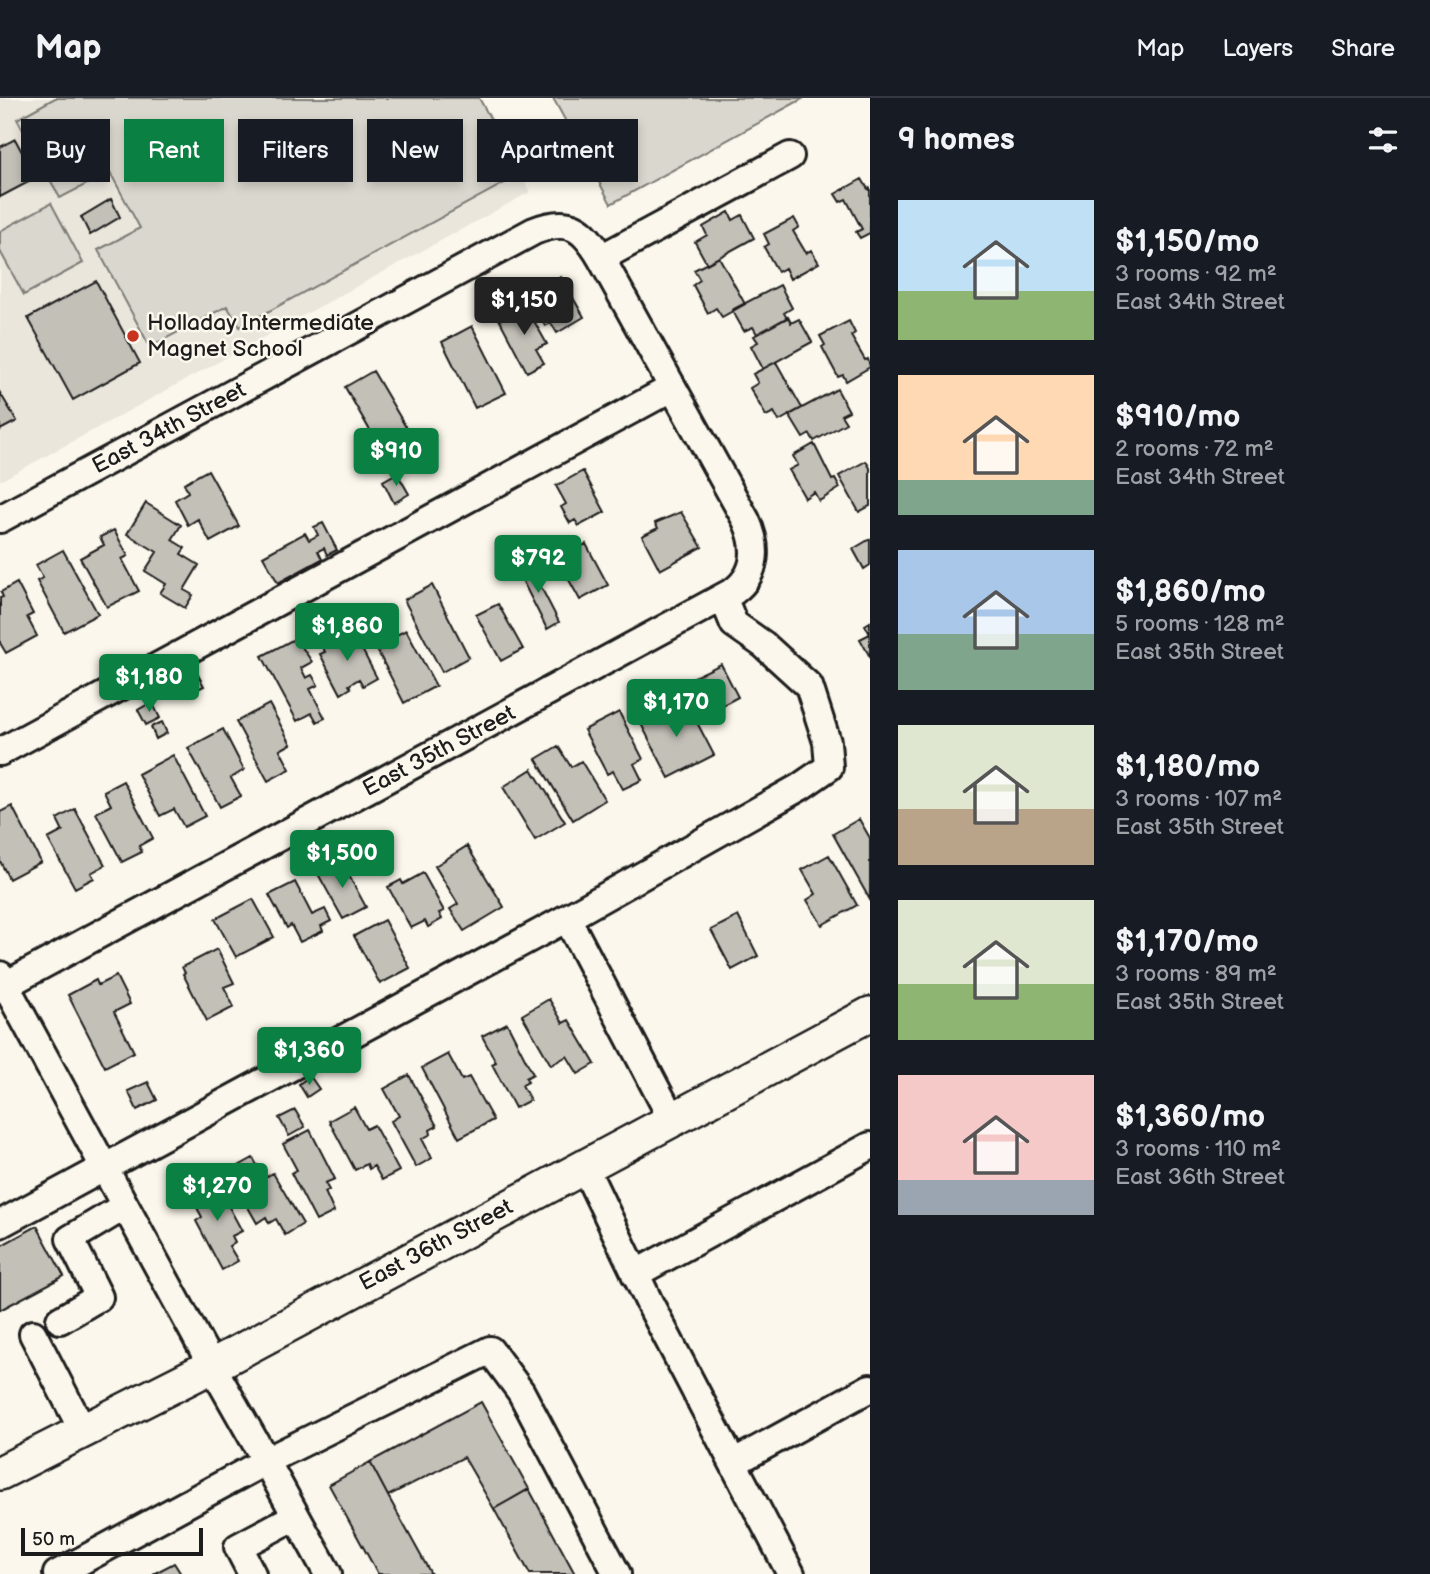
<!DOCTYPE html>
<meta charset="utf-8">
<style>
:root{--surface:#171b24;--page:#242831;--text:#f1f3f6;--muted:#9ea1a6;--line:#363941;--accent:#0b8043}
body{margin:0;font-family:"Balsamiq Sans",sans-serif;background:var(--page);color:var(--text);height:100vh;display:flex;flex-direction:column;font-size:26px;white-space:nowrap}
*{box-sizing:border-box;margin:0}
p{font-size:23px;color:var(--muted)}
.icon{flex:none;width:38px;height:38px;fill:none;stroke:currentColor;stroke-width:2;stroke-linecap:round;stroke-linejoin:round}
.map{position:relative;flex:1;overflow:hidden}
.details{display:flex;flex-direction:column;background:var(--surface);width:560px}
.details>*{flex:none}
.hud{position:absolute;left:21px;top:21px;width:665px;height:63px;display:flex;gap:14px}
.scale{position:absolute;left:21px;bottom:18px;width:182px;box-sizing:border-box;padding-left:7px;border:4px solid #1c1c1c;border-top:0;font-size:19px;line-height:24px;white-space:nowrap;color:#1c1c1c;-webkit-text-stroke:5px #fbf7ec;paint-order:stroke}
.price{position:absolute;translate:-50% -60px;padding:0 16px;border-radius:7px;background:var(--accent);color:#fff;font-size:23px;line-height:46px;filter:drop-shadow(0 2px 4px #0008)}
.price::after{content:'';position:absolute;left:50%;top:42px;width:21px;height:16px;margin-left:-10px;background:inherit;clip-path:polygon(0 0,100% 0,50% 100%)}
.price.on{background:#222;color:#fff}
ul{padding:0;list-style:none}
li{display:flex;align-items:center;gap:21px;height:175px;padding:0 28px}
li span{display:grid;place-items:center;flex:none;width:196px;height:140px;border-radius:0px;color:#555}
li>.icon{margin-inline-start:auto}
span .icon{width:84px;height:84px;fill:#fffc;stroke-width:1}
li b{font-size:30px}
h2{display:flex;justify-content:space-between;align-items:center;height:84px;padding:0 28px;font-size:30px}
.tag{padding:0 24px;border-radius:0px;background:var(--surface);box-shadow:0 4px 10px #0003;font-size:24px;line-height:63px}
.tag.on{background:var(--accent);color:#fff}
header{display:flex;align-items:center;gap:42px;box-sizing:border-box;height:98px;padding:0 35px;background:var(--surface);border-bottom:2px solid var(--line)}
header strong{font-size:33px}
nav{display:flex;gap:38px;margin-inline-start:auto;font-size:24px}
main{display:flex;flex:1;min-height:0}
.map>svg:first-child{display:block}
.built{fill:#eae6dc}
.green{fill:#dad7ce;stroke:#7b7a75;stroke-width:2}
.building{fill:#c3c0b8;stroke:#1c1c1c;stroke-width:2}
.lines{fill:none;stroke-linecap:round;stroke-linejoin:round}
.minor-casing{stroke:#1c1c1c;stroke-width:32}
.major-casing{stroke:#1c1c1c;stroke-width:38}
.minor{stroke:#fbf7ec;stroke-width:26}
.major{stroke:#fbf7ec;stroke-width:33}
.poi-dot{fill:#c8321e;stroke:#fbf7ec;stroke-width:2.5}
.labels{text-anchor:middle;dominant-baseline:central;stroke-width:5;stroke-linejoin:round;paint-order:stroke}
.poi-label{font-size:23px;fill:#1c1c1c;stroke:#fbf7ec;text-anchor:start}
.street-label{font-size:23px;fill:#1c1c1c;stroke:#fbf7ec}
</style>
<header>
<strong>Map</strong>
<nav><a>Map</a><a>Layers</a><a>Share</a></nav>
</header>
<main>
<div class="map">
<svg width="870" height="1476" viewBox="0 0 870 1476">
<rect width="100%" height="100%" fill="#fbf7ec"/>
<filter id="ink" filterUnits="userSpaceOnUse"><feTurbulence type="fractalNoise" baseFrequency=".0143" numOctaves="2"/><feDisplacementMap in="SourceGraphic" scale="14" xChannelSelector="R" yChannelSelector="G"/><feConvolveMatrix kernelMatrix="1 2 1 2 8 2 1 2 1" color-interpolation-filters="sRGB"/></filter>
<g filter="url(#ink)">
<path class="built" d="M0,0H479L530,94L0,383Z"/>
<path class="green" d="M55,0H479L521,76L240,229L227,208L150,249L98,152L140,130L110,74L60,100L17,21Z
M553,0H804L611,106Z
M51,105L83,165L24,197L0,153V133Z"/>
<path class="building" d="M15,41L36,80L0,99V49Z
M862,81L868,91L870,90V135L860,140L856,134L862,131L846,101L840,104L835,96Z
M111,101L120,119L90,137L81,119Z
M729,114L733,122L742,117L754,140L707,166L695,144L707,137L703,129Z
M794,120L799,129L793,133L806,155L811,152L819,165L790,181L785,170L778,174L764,149L769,146L764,136Z
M719,159L745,206L722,219L716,210L708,215L693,187L700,182L694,172Z
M561,179L584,219L557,235L551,225L545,228L528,198Z
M96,183L140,265L73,302L28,220Z
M780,187L792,210L784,215L787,220L757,236L753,229L744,233L732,212Z
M525,207L547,246L536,251L544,265L527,274L499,221Z
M788,219L791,225L799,221L812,244L763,271L751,248L758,244L754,238Z
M849,223L855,235L851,238L865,262L868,261L870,269L846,283L843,277L838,279L822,249L825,247L820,238Z
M472,228L506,295L475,310L442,244Z
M776,264L802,310L779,323L774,314L766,318L750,290L758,285L753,276Z
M373,273L407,331L379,348L345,289Z
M837,291L849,313L841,317L846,325L814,343L810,336L803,340L789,317Z
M0,295L17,323L0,332Z
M814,346L832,382L835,381L840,390L819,403L814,394L805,400L789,372L798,367L793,358Z
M866,363L870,370V408L859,414L839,378Z
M208,372L239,428L210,444L198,421L188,427L175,402L188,394L184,385Z
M583,373L605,414L579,428L575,422L570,425L561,409L566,406L556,388Z
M397,375L409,396L394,405L383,383Z
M146,405L181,427L172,442L185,450L181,456L199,467L184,492L193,497L185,510L160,495L166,486L145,473L157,454L127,436Z
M681,414L702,449L660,472L642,438L658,430L655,425Z
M323,425L337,452L327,457L324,450L318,453L322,461L278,485L263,458L305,435L309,442L318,437L314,429Z
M114,432L128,458L122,461L139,493L107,509L80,460L104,447L100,439Z
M870,441V467L864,471L853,451Z
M586,446L608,487L580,502L558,462Z
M63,452L98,516L64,534L37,483L43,480L36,467Z
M528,464L559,524L547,531L516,470Z
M17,485L33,516L27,519L37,538L6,555L0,545V500L3,499L1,494Z
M432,487L469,559L442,574L404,502Z
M498,506L523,551L501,563L476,517Z
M870,524V559L860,541L870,536L865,527Z
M406,532L436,588L404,605L375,548Z
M346,536L349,541L355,538L377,580L363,588L359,581L349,587L351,590L341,596L320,556L325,554L322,547Z
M296,540L312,564L301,570L306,580L312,577L318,587L310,591L325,620L317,624L312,615L297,623L262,558Z
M721,566L738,599L704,617L688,582Z
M197,575L204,588L194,593L187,580Z
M152,604L160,620L146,627L138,612Z
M668,605L675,619L690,611L714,657L669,680L638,620Z
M269,606L291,646L280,652L290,671L268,683L236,624Z
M619,614L643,661L634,666L642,682L623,691L613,673L607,676L584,632Z
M162,624L167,635L156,641L151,629Z
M223,631L244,672L231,680L241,698L220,709L188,650Z
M558,648L571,669L581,663L605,702L573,722L536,661Z
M173,657L205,718L184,729L174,711L160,718L138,676Z
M532,671L565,724L535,742L503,689Z
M123,683L153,740L139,748L142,754L122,764L96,715L111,707L104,693Z
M12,708L41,764L9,781L0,763V714Z
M75,711L105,767L91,775L94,780L75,790L48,741L63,733L57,721Z
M859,721L870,740V802L833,736Z
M467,748L504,809L464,833L450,811L458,806L435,768Z
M829,757L857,807L822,827L807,802L816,796L802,772Z
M341,763L366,809L343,821L318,776Z
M423,775L444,813L439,815L442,821L428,829L425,823L411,830L388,789L401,782L403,786Z
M295,784L312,817L325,811L331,823L321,828L323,833L300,844L291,827L287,830L269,797Z
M253,801L274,839L236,859L215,821Z
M738,818L758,858L732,872L711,832Z
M384,822L410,870L380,886L354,838Z
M217,851L234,885L224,889L234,909L207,923L183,876L185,875L182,869Z
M116,878L130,906L114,914L134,954L105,969L68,897L96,882L98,887Z
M549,901L563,925L569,922L595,966L578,976L567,958L551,967L522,917Z
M507,925L533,976L526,980L528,984L522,987L530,1002L515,1010L492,966L496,964L482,938Z
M448,956L462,982L469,979L493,1022L459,1040L422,970Z
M409,977L437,1028L430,1032L431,1036L422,1041L432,1060L416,1069L391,1023L399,1018L384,991Z
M310,978L319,991L307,999L299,986Z
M148,984L157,1002L137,1012L128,993Z
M354,1009L366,1031L374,1027L399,1073L382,1082L374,1068L369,1071L367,1066L355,1072L329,1023Z
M295,1012L305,1029L289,1038L279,1020Z
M310,1032L335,1081L325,1085L329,1092L325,1094L334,1114L316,1123L291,1075L297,1072L283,1046Z
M253,1060L264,1080L273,1075L303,1126L285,1137L276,1121L269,1125L266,1119L257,1125L228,1074Z
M215,1083L242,1133L232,1138L235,1144L229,1148L238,1163L222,1172L196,1123L202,1119L190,1097Z
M37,1128L64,1178L0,1212V1148Z
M481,1304L529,1391L494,1411L464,1359L388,1398L370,1364Z
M370,1364L388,1398L431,1476H378L329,1387Z
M529,1391L575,1476H530L494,1411Z
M174,1465L181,1476H153Z"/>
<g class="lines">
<g class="minor-casing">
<path id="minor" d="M601,160L790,58
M0,421L534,133C569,119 583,129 601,160L746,422C758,448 758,475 734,493L0,890
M0,654L672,290
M567,820L672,1021
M0,877L212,1268L266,1363L57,1476
M584,1068L650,1206L791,1476
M0,1126L567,820L800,689L829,669L827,644L809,588L764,547L734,526L723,499
M635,1176L870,1048
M60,1222L99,1199L70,1141L125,1108
M33,1236L83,1333
M733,1365L870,1290
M296,1418L266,1363L490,1252L521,1294L617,1476
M252,1476L238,1449L296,1418L328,1476"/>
</g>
<g class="major-casing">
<path id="major" d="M0,1375L212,1268L870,916"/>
</g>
<use href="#minor" class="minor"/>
<use href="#major" class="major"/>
</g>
</g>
<circle class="poi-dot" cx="133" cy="238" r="7"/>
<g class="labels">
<g class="poi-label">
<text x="147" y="225">Holladay Intermediate<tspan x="147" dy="26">Magnet School</tspan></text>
</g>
<g class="street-label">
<text transform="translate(169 330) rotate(-28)">East 34th Street</text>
<text transform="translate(439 653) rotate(-28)">East 35th Street</text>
<text transform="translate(436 1147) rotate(-28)">East 36th Street</text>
</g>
</g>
</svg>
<div class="scale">50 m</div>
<b class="price on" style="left:524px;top:239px">$1,150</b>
<b class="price" style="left:396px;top:390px">$910</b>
<b class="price" style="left:538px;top:497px">$792</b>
<b class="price" style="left:347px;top:565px">$1,860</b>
<b class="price" style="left:149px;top:616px">$1,180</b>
<b class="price" style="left:676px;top:641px">$1,170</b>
<b class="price" style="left:342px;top:792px">$1,500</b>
<b class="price" style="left:309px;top:989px">$1,360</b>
<b class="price" style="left:217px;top:1125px">$1,270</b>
<div class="hud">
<a class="tag">Buy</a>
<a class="tag on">Rent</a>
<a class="tag">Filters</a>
<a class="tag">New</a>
<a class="tag">Apartment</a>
</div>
</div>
<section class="details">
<h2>9 homes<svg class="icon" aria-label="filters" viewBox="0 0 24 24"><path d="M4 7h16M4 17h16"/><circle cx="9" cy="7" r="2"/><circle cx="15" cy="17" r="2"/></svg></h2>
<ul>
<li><span style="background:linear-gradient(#bfe0f5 65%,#8fb573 0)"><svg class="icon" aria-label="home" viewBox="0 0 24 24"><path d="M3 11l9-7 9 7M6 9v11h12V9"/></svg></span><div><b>$1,150/mo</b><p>3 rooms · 92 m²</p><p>East 34th Street</p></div></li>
<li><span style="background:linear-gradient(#ffd9b3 75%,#7fa58c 0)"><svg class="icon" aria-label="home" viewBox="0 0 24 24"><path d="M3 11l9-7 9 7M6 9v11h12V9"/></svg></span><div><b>$910/mo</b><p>2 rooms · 72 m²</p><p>East 34th Street</p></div></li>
<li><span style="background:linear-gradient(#a9c7e8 60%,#7fa58c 0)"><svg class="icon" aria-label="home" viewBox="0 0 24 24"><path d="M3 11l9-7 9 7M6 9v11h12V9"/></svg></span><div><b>$1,860/mo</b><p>5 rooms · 128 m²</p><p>East 35th Street</p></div></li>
<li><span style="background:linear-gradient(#dfe7d0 60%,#b9a48a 0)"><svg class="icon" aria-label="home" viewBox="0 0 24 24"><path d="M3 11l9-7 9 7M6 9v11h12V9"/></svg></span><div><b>$1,180/mo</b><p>3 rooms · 107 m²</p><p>East 35th Street</p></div></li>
<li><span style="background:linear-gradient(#dfe7d0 60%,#8fb573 0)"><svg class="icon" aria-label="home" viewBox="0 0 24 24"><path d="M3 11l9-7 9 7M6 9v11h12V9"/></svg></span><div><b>$1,170/mo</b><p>3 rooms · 89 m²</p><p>East 35th Street</p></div></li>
<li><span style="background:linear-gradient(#f6c9c9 75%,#9aa5b1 0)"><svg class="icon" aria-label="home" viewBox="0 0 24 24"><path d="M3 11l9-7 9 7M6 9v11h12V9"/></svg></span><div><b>$1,360/mo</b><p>3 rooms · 110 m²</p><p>East 36th Street</p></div></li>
</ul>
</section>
</main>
